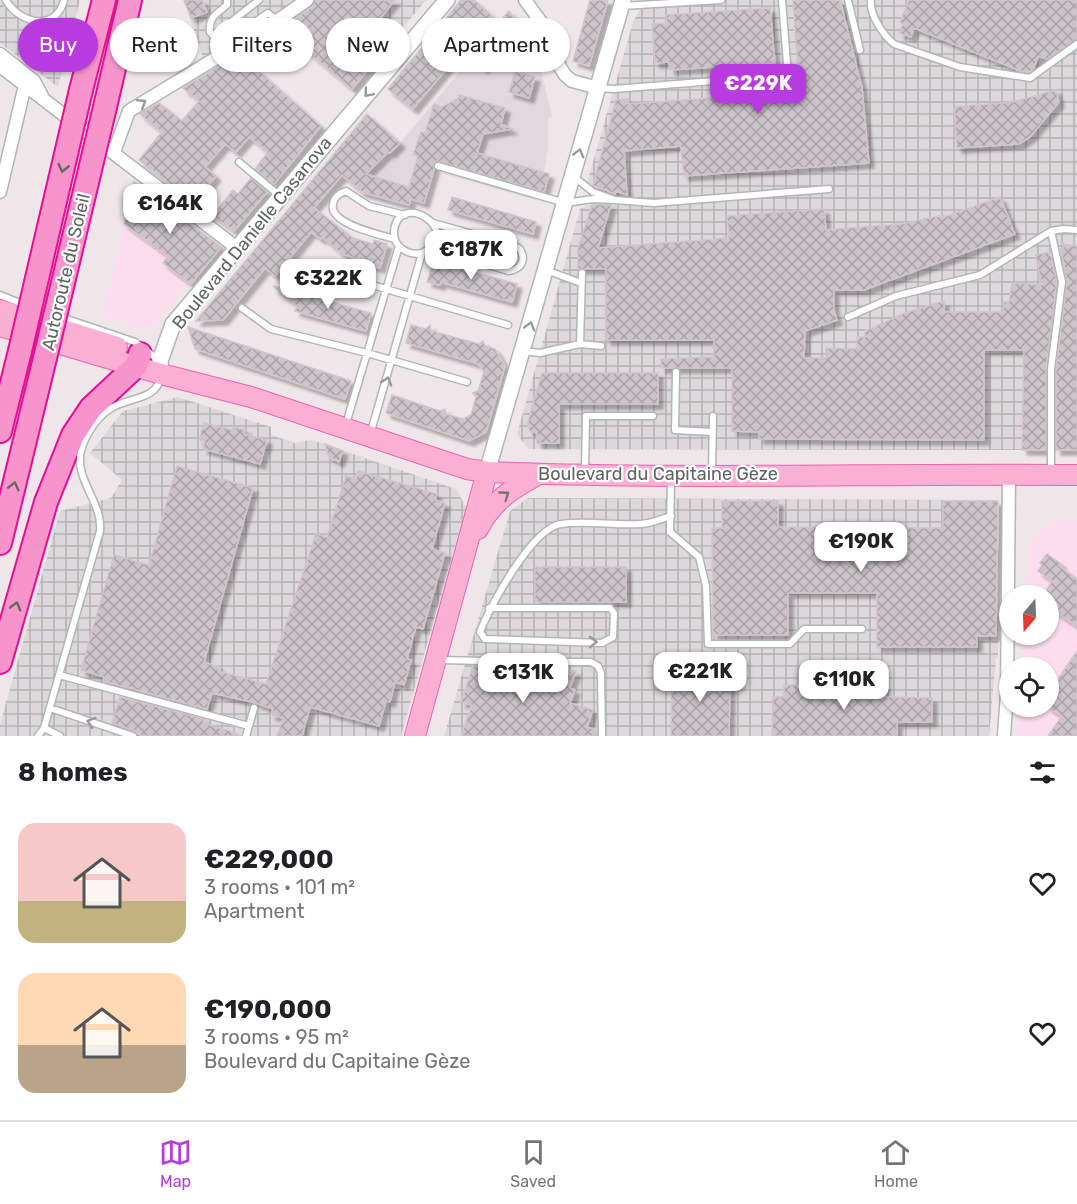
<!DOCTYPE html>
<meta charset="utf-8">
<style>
:root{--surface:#fff;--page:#f6f6f6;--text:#202124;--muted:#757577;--line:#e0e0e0;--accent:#b83bdf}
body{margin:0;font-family:Rubik,sans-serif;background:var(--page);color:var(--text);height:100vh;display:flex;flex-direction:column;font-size:22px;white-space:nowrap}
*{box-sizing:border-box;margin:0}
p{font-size:20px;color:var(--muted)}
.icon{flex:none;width:33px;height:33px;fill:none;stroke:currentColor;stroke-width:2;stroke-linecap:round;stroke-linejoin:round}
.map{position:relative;height:736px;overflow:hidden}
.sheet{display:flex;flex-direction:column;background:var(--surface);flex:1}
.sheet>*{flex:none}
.banner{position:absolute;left:18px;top:18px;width:600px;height:54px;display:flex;gap:12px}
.needle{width:39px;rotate:199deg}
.fabs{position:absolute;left:999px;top:585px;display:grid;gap:12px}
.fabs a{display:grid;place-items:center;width:60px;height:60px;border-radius:50%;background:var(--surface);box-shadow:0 2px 4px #0004;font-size:30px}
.price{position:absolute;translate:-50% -51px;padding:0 14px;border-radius:12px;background:#fff;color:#222;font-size:20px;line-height:39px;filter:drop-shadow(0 2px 3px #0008)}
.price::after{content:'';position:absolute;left:50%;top:36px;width:18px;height:14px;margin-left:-9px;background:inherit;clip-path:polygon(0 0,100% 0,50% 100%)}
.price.selected{background:var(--accent);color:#fff}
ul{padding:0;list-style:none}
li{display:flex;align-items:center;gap:18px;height:150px;padding:0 18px}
li span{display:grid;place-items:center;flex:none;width:168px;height:120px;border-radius:18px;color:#555}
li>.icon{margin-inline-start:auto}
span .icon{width:72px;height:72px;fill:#fffc;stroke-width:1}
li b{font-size:26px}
h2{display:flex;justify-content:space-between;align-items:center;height:72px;padding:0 18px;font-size:26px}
.tag{padding:0 21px;border-radius:27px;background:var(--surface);box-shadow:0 2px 4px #0004;font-size:21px;line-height:54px}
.tag.selected{background:var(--accent);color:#fff}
.dock{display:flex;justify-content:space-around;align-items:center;height:84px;border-top:2px solid var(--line);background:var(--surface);font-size:16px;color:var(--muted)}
.dock a{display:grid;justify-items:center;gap:3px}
.dock .selected{color:var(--accent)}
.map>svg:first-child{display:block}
.commercial{fill:#fcddee}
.industrial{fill:url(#industrial-grid)}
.education{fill:#e1d7dc}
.building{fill:url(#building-cross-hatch);stroke:#d3c4cd;stroke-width:1.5;filter:url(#shadow)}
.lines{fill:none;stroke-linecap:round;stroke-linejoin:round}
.service-casing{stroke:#b1b7b3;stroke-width:9}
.minor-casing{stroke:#b1b7b3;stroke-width:15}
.tertiary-casing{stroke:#b1b7b3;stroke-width:18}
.primary-casing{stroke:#e964b3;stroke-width:22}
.motorway-casing{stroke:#e60e95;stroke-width:26}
.service{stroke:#fff;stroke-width:6}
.minor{stroke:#fff;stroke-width:12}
.tertiary{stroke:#fff;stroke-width:15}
.primary{stroke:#faafd3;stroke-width:20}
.motorway{stroke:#f794cc;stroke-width:22}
.motorway-bridge-casing{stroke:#e60e95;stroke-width:26;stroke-linecap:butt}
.motorway-bridge{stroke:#f794cc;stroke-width:22}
.oneway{stroke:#969b97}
.oneway2{stroke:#656764}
.oneway3{stroke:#7c7476}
.labels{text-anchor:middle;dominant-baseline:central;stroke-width:4.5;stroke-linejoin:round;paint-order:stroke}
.street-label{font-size:18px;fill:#5d655f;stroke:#fff}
</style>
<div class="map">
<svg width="1077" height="736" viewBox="0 0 1077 736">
<defs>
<pattern id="industrial-grid" width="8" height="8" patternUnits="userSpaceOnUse" patternTransform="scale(1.5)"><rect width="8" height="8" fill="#ddd8db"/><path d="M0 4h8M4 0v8" fill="none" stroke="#b6b3b5"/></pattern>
<pattern id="building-cross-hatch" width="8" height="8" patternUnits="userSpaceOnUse" patternTransform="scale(1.5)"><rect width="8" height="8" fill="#ccc4c9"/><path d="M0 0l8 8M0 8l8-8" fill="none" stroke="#a9a3a6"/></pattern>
<filter id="shadow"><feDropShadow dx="5" dy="5" stdDeviation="1.5" flood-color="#0004"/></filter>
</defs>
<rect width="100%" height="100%" fill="#efe6ea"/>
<path class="commercial" d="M134,182L221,247L191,284L187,282L156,324L141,329L102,315Z
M1058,520H1077V736H1017L1019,707L1048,706V668L1022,667L1024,635L1048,634V596L1026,595L1029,548L1036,533Z"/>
<path class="industrial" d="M0,0H80L58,87L0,43Z
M184,0H300L204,61Z
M315,0H426L352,89L277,25Z
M645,0H1077V450L528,449L517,434L580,209L592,203L594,187L587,183L633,22Z
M178,397L271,427V435L295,443L309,440L318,442L456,489L466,507L401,736H0V724L60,511L111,498L122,480L90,453L123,411Z
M528,498L998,500V658H996L989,736H444L510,511Z"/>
<path class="education" d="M528,39L541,70L552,117L548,118V148L544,172L549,174L544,192L539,191L536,200L434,171L424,203L411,199L409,205L365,193L367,175L400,143L471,58L485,69Z"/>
<path class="building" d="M184,0H202L207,12L191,18Z
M315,0H395L371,30L388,45L352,89L284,32L253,66L321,126L274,184L255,169L268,152L249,137L236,152L225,144L205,167L216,176L194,202L139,160L162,132L140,114L159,103L182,121L199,101L183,88L239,54L244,58L257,43L312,7Z
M461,0H474L499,22L509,11L527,38L498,58L496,56L483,68L462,50L413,109L388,89Z
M590,0H608L589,66L573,61Z
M793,0H840L862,88L869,163L684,176L681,146L624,151L627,195L616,191L615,194L593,185L616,100L628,99V104L770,94L769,87L799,85Z
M909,0H1077V39L1047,59L1039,56L1033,69L1029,72H1023L914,28L911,37L899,33L903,24L900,22Z
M770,8L775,63L670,70L669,62L655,63L652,24L667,23L666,15Z
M515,72L535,77L529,98L509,92Z
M1056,90L1059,102L1030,137L1019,144L957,148L954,107L1013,102Z
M459,95L505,108L501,124L512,129L483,134L477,153L549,174L544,192L437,161L433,164L434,169L424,203L411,199L409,205L362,192L342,175L314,208L353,238L373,244L374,240L387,244L380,268L367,265L368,262L342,254L322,237L321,239L311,232L275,276L265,268L223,320L196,321L367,114L400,143L390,153L388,152L366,174L409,187L418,156L413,155L421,132L425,133L434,104L442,107L459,98Z
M251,178L267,192L234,231L209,213L217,210L233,190L238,194Z
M134,182L182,218L177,223L186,221L221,247L191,284L163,263L168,256L124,224Z
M452,197L536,222L533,234L448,210Z
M1000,197L1015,234L864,290H834V310L837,320L805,331L804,358H826V348L857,349V337H865V331L905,313L944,301V312H1003L1004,302H1009L1012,283L1041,285L1036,255L1050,252L1057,282L1046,368V450H1022L1024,350H984V440L759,439V432L732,431V368H661V359L714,357V340H606V269H578V249L592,204L611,205L598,248L729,238L727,216L824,209L826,230L901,224L944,215V217Z
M1062,244L1077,246V450H1056V369L1067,282L1061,250H1064Z
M435,257L447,261L446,264L517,284L512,302L441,282L440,285L427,282Z
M273,286L371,313L366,331L295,311L297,306Z
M411,325L426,329L430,325L431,331L479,344L483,341L485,346L495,349L505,366L486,432L469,441L386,413L392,395L440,411L445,409L446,414L463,419L471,415L476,397L473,393L478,391L484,372L479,364L406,343Z
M188,327L351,381L345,399L195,349Z
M542,373H658V404H559V443H537V433L530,431L527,425Z
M204,423L232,430L233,427L246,430L244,434L267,440L260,464L203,449L205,441L199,440Z
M325,444L343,451L339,462L329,457Z
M177,466L253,488L204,662L219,667L218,671L266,684L316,534L327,537L346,476L356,479L358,471L437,494L435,500L445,503L432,549L445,553L423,629L416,627L407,659L411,660L404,685L395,682L390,702L386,701L379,726L310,707L302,736H277L283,718L271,715L273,709L256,703L212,693L207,709L103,681L104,677L81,670L114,555L149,565Z
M722,501H778V527L943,528V501H998L996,636H977V647H877V593H788V635H713L712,528H722Z
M1047,554L1061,564L1059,566L1077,579V626L1048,607V596H1043L1052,581L1038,571L1042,565L1040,563Z
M535,567H626V602H535Z
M1077,651V736H1048L1062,716L1048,707V694Z
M481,656H512L505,660V664L508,667L503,682L526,689L530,676L535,671H576L570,688L575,690L570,703L593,710L587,727L597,730V736H461L472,705L461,702L473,666H488L491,662L489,657Z
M672,670H730L729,736H671Z
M784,685H884V697L932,698V722H897V736H772L773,697H784Z
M120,697L204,719L203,723L236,733L235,736H144L138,734L135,731L112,723Z"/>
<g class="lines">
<g class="service-casing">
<path id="service" d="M6,0C18,23 56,33 64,0
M227,0V5C217,13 208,18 210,32L220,41L230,39L268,13L277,20
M848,0L860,50
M871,0C869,14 883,35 894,44L960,67L1030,78L1077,44
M622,6L721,0
M213,36L259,0
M598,88L614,89L775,76L785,73L787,63L782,0
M239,162L280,196
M438,166L565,203L593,199L615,200L593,192L573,176
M615,200L654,203L829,189
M395,239C381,235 328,224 333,204C334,197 340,193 346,191L369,206L405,215
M430,248L509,271C522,269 526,260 520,249L515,246L433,223
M318,269L508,325
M546,270L581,283
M0,295L25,305
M242,308L271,329L367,353L467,382
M61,317L135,342L160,361
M848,317L896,296L980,275L1051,231
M580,344L582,273
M523,351L540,353L580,344L601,346
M676,372L675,430L713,432
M346,424L399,246
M370,435L422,253C466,232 399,188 394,231C393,247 408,256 422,253
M585,471L586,416H653
M1051,471V369L1062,282L1051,231L1064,229L1077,230
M712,472L713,416
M671,480L670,532L699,557L706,586L708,644H790L804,629H862
M489,608H610L614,613L613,637L602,643L485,639L480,632C490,606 532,528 561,524C586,520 615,526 640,524C650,524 661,519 671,516
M440,660L486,661
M510,662H591L598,666L601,673L602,736
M59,675L249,726
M50,708L133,736
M44,728L60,736
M38,736L44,728L100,531C103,503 74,479 81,451C85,435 98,415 113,407C131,397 157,400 161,376
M246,736L254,708"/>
</g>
<g class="minor-casing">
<path id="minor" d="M525,0L541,22L560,67L565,75L572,81L598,88
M0,54L34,81L42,96
M0,66L237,248
M114,152L129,111L277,21L307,0
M0,192L25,85
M1004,736L1007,693L1009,474"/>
</g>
<g class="tertiary-casing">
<path id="tertiary" d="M161,374L160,361L173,324L447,0
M487,472L623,0"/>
</g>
<g class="primary-casing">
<path id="primary" d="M0,310L117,347
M0,326L161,374L251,397L467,469L487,472C684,480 880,473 1077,475
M478,529C493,500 512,489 539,474
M415,736L487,472"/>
</g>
<g class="motorway-casing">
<path id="motorway" d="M81,90L104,0
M105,107L130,0
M0,431L20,351
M0,543L45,358
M0,662L46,502L73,435L91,408L136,366L140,354"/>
</g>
<use href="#service" class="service"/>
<use href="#minor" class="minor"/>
<use href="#tertiary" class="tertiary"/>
<use href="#primary" class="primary"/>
<use href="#motorway" class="motorway"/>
<g class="motorway-bridge-casing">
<path id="motorway-bridge" d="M20,351L81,90
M45,358L105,107"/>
</g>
<use href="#motorway-bridge" class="motorway-bridge"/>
</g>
<defs><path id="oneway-chevron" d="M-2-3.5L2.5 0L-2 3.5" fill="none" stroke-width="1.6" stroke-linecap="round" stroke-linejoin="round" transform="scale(1.5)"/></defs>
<g class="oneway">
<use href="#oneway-chevron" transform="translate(368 93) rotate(130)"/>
<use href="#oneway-chevron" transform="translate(142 103) rotate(-32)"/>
<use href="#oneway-chevron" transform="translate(579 153) rotate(-74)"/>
<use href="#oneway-chevron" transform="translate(530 326) rotate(-74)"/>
<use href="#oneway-chevron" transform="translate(387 381) rotate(-73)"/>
<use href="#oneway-chevron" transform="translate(593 642) rotate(-1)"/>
<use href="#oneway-chevron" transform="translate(91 722) rotate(-162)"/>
</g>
<g class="oneway2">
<use href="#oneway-chevron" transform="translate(63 168) rotate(103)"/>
<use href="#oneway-chevron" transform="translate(14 486) rotate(-76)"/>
<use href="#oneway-chevron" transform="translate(16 606) rotate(-74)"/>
</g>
<use class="oneway3" href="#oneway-chevron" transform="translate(505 495) rotate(-36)"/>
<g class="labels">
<g class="street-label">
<text transform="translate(252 233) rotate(-51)">Boulevard Danielle Casanova</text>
<text transform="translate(66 272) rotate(-77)">Autoroute du Soleil</text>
<text x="658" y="474">Boulevard du Capitaine Gèze</text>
</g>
</g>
</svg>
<div class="fabs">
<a><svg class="needle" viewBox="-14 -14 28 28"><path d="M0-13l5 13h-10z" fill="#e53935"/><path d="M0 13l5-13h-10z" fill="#757577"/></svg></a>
<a><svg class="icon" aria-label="locate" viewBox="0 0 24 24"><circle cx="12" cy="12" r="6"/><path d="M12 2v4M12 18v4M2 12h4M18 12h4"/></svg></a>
</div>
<b class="price selected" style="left:758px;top:115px">€229K</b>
<b class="price" style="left:170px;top:235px">€164K</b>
<b class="price" style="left:471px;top:281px">€187K</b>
<b class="price" style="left:328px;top:310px">€322K</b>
<b class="price" style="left:861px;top:573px">€190K</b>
<b class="price" style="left:700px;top:703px">€221K</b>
<b class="price" style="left:523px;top:704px">€131K</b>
<b class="price" style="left:844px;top:711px">€110K</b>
<div class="banner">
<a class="tag selected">Buy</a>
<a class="tag">Rent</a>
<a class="tag">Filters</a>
<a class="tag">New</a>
<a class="tag">Apartment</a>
</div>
</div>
<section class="sheet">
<h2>8 homes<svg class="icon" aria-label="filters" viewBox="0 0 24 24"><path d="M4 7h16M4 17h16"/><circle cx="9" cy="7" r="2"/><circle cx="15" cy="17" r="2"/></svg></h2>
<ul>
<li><span style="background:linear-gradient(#f6c9c9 65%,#c2b280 0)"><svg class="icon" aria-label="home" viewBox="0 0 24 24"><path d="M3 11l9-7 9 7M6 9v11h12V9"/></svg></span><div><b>€229,000</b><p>3 rooms · 101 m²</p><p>Apartment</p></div><svg class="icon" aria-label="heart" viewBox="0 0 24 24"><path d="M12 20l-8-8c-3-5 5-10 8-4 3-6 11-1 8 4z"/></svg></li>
<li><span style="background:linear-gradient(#ffd9b3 60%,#b9a48a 0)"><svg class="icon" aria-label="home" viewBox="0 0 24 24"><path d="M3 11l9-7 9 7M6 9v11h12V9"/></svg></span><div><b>€190,000</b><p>3 rooms · 95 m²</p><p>Boulevard du Capitaine Gèze</p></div><svg class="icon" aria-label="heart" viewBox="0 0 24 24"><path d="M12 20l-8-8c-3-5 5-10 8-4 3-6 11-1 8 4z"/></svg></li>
</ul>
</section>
<nav class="dock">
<a class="selected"><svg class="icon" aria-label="map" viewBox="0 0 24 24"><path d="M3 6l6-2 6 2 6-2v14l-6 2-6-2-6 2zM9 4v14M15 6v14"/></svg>Map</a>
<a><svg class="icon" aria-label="saved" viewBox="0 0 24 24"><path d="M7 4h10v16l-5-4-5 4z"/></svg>Saved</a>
<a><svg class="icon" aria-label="home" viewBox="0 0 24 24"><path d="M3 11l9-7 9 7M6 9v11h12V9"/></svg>Home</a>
</nav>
